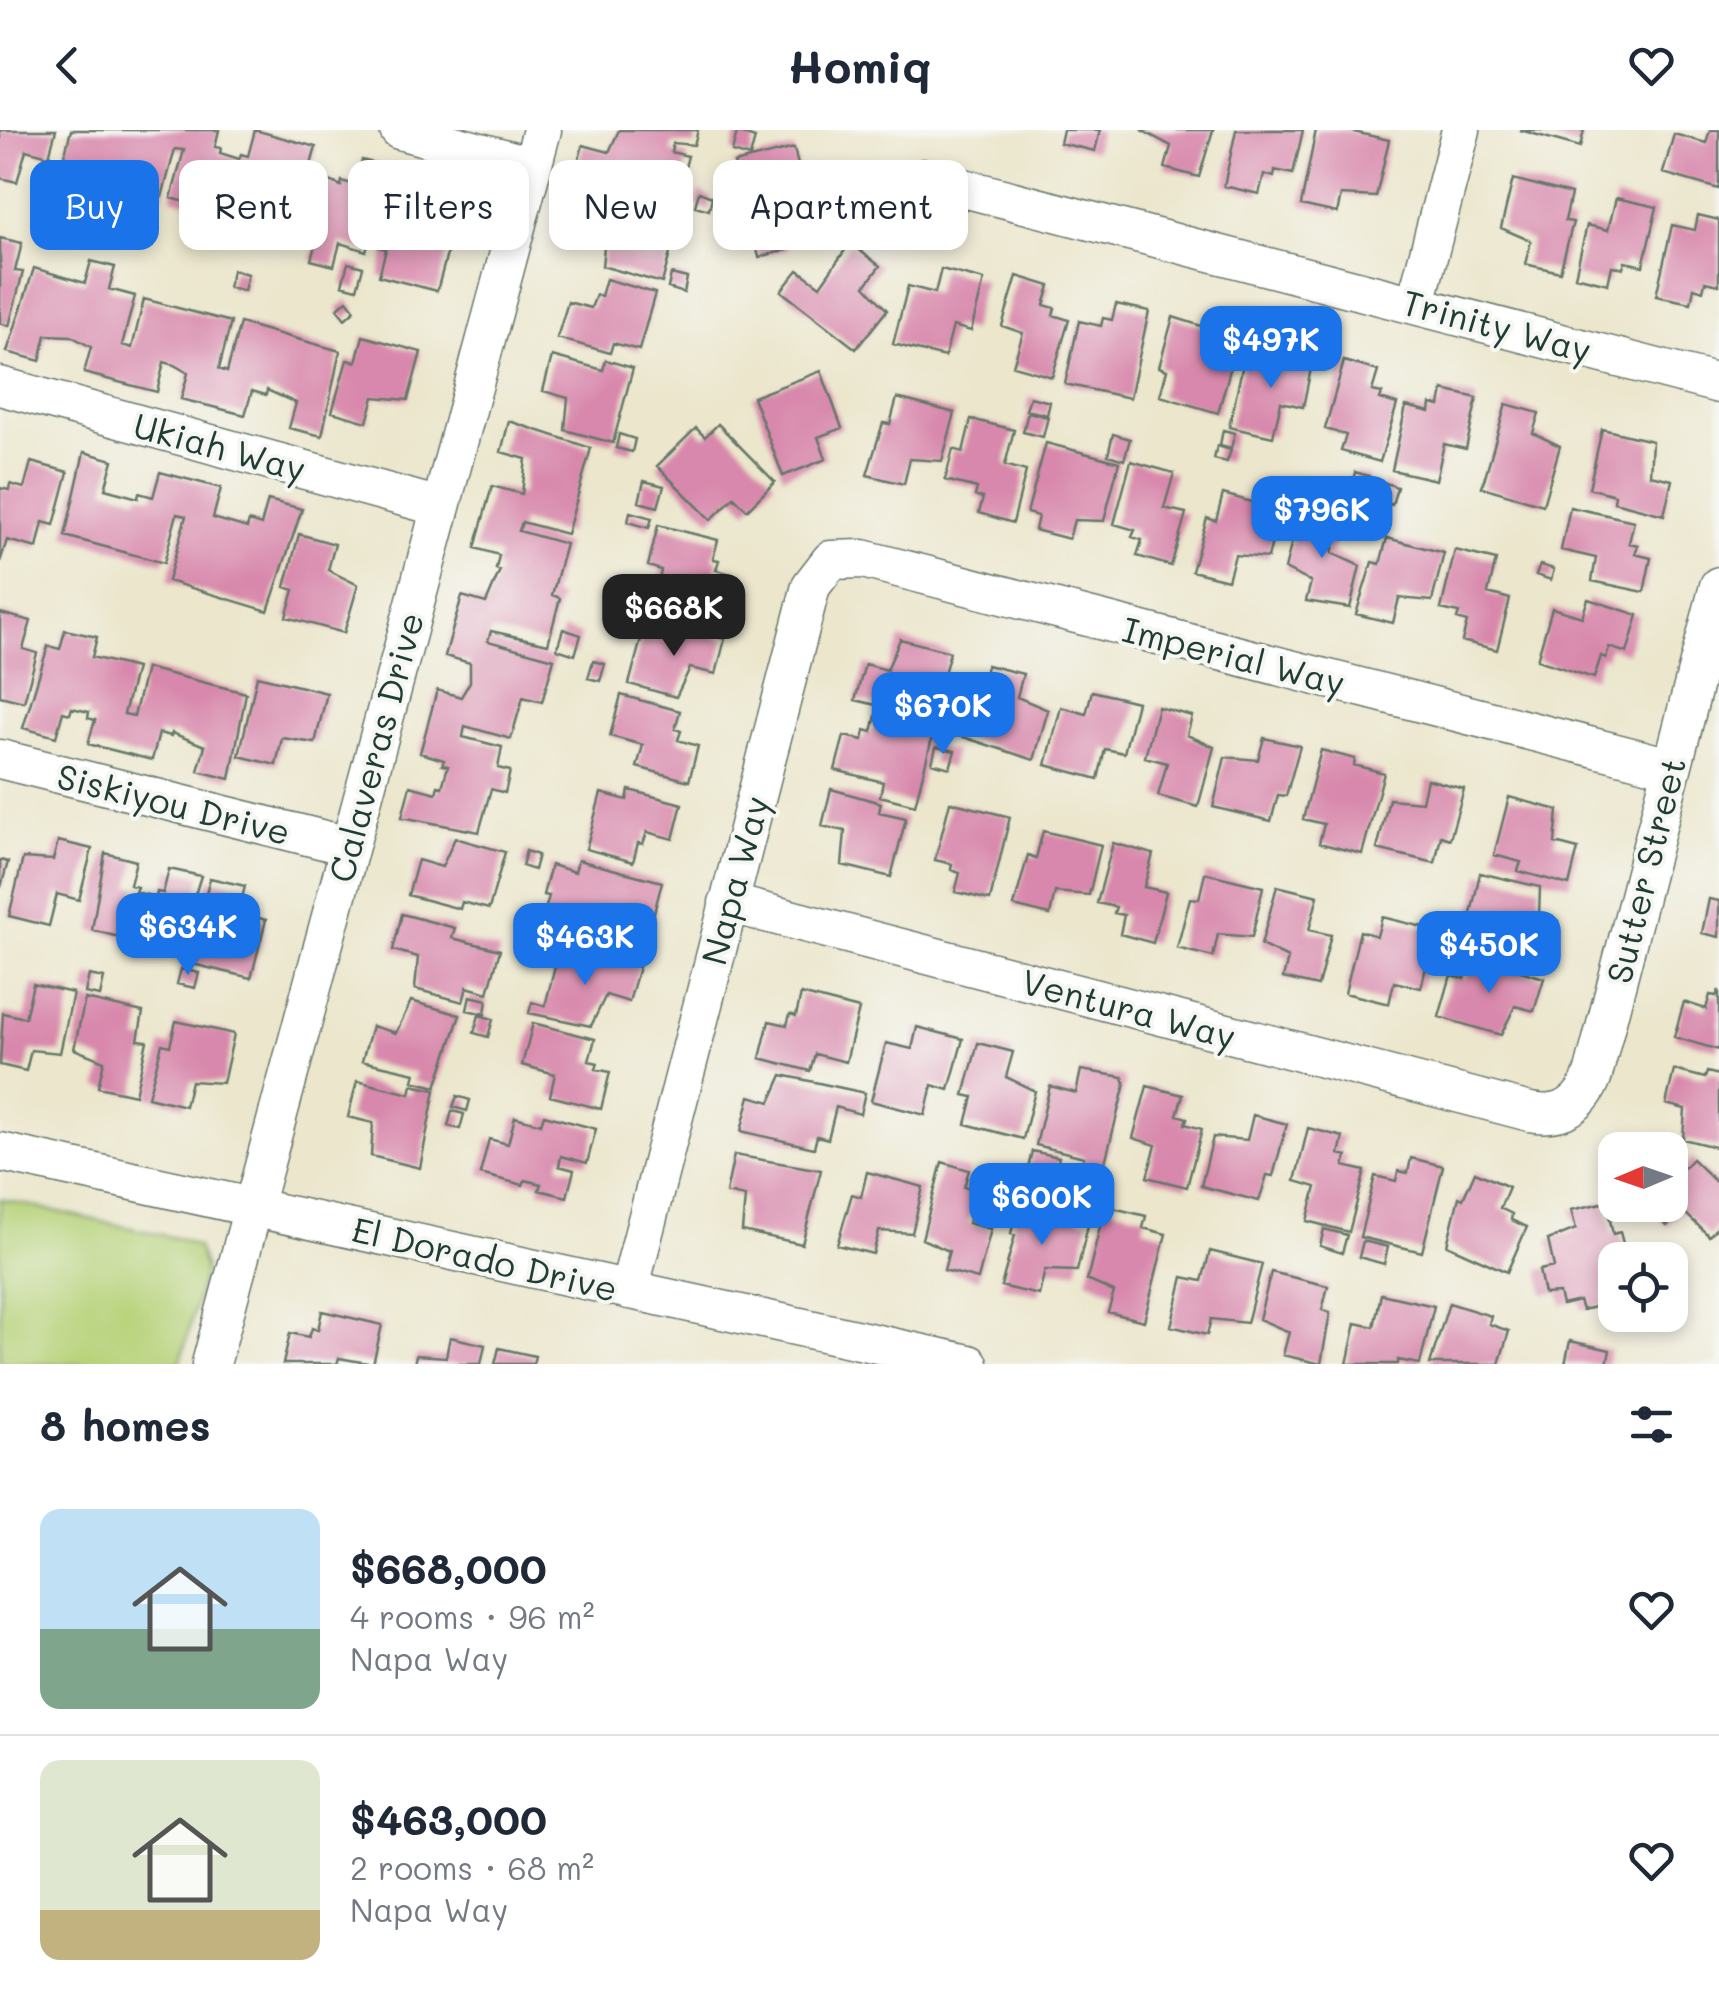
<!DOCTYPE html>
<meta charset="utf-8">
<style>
:root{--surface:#fff;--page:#f2f2f3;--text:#1f2937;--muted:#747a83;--line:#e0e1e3;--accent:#1a73e8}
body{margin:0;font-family:Mali,sans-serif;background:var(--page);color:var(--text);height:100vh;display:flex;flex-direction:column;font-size:38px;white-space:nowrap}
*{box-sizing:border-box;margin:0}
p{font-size:32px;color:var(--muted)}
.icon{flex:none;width:55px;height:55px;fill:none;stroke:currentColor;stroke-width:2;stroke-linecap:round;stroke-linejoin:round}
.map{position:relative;height:1234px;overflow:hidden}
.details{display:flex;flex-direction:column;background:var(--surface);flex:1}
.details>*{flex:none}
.guide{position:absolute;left:30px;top:30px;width:1000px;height:90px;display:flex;gap:20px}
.needle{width:65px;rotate:268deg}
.buttons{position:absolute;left:1598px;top:1002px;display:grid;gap:20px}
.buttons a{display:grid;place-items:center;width:90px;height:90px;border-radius:20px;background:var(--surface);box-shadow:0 5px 15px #0003;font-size:50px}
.price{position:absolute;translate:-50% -85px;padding:0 22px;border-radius:20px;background:var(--accent);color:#fff;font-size:32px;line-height:65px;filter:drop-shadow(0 2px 5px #0008)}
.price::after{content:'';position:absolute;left:50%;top:60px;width:30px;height:22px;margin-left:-15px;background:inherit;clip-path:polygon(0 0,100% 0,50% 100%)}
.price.selected{background:#222;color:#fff}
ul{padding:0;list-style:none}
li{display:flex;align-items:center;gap:30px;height:250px;padding:0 40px}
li+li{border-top:2px solid var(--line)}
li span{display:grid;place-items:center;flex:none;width:280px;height:200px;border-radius:20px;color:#555}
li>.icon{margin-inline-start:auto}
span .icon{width:120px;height:120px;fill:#fffc;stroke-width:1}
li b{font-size:42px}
h2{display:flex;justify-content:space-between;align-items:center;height:120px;padding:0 40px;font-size:42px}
.chip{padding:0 35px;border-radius:20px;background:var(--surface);box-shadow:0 5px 15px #0003;font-size:35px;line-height:90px}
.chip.selected{background:var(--accent);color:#fff}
header{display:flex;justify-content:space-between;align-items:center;height:130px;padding:0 40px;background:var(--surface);font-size:45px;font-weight:800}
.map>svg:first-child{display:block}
.green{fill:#b6d278;stroke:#6a8856;stroke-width:2.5}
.building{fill:#d888ac}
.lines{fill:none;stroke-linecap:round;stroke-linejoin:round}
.minor-casing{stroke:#667869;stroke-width:41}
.minor{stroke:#fff;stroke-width:38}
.labels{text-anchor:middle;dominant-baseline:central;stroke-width:8;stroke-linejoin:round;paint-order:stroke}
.street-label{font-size:35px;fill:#1f3d34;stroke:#f6f6f2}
</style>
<header><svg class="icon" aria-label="back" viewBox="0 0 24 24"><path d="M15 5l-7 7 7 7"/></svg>Homiq<svg class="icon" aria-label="heart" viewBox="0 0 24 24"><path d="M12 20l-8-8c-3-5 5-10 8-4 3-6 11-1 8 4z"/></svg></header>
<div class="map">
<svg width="1719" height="1234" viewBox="0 0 1719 1234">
<rect width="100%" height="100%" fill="#f6f6f2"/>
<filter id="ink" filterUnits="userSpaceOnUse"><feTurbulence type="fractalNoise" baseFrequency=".01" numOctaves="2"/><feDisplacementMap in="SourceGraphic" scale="20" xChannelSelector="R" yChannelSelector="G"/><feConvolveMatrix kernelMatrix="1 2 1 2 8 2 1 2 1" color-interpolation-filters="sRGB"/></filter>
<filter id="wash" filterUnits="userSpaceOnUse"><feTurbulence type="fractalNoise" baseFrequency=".0048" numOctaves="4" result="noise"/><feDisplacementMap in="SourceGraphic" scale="40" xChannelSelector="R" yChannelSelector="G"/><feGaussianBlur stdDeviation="2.25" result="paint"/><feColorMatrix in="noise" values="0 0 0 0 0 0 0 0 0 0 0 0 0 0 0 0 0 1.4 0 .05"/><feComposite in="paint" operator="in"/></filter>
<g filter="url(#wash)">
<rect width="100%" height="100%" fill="#ebe6cc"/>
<path class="green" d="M0,1069L180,1109L197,1117L205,1139L180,1234H0Z"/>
<g id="blocks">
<path class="building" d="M0,0H56L49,26L26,20L17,52L0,48Z
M71,0H219L215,17L221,18L220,23L239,29L241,24L248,26L255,0L316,17L309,42L341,56L342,51L355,55L362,30L393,38L366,121L340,113L334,136L311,130L317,108L266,95L279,47L270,44L258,91L238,86L234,99L215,94L219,81L171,68L184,20L175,19L162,67L135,60L133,67L110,61L112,52L108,51L103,70L86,66L91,47L61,39Z
M619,0H698L694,15L673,13L671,22L688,26L679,60L662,55L659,65L574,47L583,15L609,22Z
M1063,0H1100L1095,21L1060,13Z
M1141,0H1213L1199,47L1165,38L1171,16Z
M1236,0H1303L1293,44L1275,40L1274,47L1264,44L1259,64L1224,56Z
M1316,0H1345L1389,10L1376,67L1341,65L1337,83L1301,75Z
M1520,0H1584L1580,17Z
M1710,0H1719V59L1663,43L1674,4L1706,13Z
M737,2L755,8L750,27L732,22Z
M794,18L800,44L822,39L834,84L782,97L787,120L759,127L734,33Z
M1513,49L1571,64L1565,91L1573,92L1560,142L1525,134L1531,111L1501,98Z
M699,62L712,67L709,80L695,76Z
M391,63L427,72L421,99L434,102L432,108L450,113L437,161L379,146L386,119L379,117Z
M595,68L646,81L640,103L673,112L662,153L602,136L605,107L586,102Z
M1616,68L1657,77L1643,136L1625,132L1623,138L1612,136L1608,154L1575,146L1587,95L1608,100Z
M1698,85L1719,90V155L1705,152L1703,161L1694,158L1691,173L1656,166L1672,95L1695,100Z
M126,86L143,91L137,108L121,103Z
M0,108L22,113L15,141L23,142L9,196L0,193Z
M850,113L880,136L865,156L887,180L856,219L781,161L798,140L820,156Z
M91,131L115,137L109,159L135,166L122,215L132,218L144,169L231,192L219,239L227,242L240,193L340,221L322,306L289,298L296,273L267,260L266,265L252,261L245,285L181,269L188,243L174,235L164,232L157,262L84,243L91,217L71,206L46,205L40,231L7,222L34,138L85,153Z
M348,133L363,137L357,159L342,155Z
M941,139L984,150L971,201L953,196L945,227L893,214L908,156L935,163Z
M233,140L248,144L244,161L228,157Z
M671,144L687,148L684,163L668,158Z
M1017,146L1050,156L1044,175L1055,178L1053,185L1069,190L1052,247L1013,236L1023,203L1002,196Z
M606,149L655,163L639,220L613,213L610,223L557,208L568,172L591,178L596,165L601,166Z
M347,170L355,180L345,189L337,179Z
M1116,174L1149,181L1130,268L1065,254L1079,191L1101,196L1103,188L1112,190Z
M1173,187L1208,198L1201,220L1215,224L1213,231L1231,236L1218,283L1160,266L1167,240L1159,237Z
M363,206L421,222L408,270L374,267L367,292L332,282L347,230L356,232Z
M1280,216L1314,224L1303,277L1281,272L1273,307L1229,297L1243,234L1265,239L1267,231L1276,233Z
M552,226L603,240L606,230L633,238L613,313L565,300L568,268L543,261Z
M1344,231L1378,241L1372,261L1382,263L1380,269L1397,274L1380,332L1341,321L1346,305L1325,299Z
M821,241L842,298L818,307L826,329L783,346L753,267Z
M1443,260L1477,268L1466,319L1444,314L1436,350L1392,340L1406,276L1430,282L1431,274L1440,276Z
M1030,267L1050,272L1047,285L1026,280Z
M897,268L955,283L942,331L910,329L904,354L867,345L883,293L890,294Z
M1506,274L1539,283L1533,303L1560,316L1543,375L1482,357Z
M1028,282L1048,287L1043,307L1023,302Z
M971,289L1014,300L1005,335L1026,341L1013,393L979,383L983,368L975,366L977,358L945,350L953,319L963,322Z
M509,291L591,318L567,404L522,392L519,401L566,414L552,465L560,468L548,514L491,501L488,511L554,529L542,572L523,567L511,609L465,596L463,607L502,617L498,638L510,641L505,663L491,659L479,702L402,687L410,656L436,663L438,656L442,657L448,636L442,635L444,630L420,623L437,560L461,567L470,552V533L445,526L462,466L486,473L500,440L496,439L499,425L475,418L492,356L522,364L526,329L501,322Z
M718,294L775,352L747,380L734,367L711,390L657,336L696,298L705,307Z
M1602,299L1652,311L1650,345L1672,350L1664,385L1614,372L1615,365L1589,358Z
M1223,300L1235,303L1231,318L1220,315Z
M619,304L635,309L632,322L616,318Z
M1113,304L1130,309L1124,330L1108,325Z
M1046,313L1119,332L1104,391L1074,390L1069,409L1035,400L1038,386L1027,383Z
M1217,316L1231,320L1227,332L1214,329Z
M84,322L113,330L105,359L138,368L139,363L153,367L160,342L221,358L213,388L247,398L249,391L261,395L268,370L302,379L268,481L168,451L186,386L177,384L164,433L65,406Z
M1131,331L1174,343L1164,378L1186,383L1171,436L1137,426L1142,410L1132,407L1135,400L1114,394Z
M31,332L68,342L54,395L43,392L37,418L7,410L0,432V358L9,360L10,354L24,358Z
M1355,342L1369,346L1366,356L1378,360L1375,371L1350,363Z
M1279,349L1292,353L1288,367L1276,364Z
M644,351L664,356L658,377L639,372Z
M1383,352L1397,357L1392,375L1378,371Z
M1223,364L1280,380L1268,428L1235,425L1228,450L1192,441L1207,388L1216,391Z
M1570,377L1634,391L1629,413L1638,415L1635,424L1651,428L1644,462L1592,451L1596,428L1561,420Z
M1300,379L1340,389L1332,423L1360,436L1350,478L1306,471L1311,452L1285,439Z
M630,382L652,388L649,398L628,392Z
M658,395L718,410L713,429L719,430L716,440L735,445L726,480L674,467L676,460L658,455L661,440L648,436Z
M299,404L335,414L328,440L358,455L344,503L286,487L294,460L285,457Z
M1387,408L1444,423L1432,471L1399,468L1393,493L1356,484L1372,432L1380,434Z
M1455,420L1496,430L1488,463L1510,469L1497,520L1462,511L1467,492L1457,489L1459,483L1441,479Z
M1540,435L1554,439L1551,450L1536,445Z
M1588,469L1638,485L1627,523L1609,517L1606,528L1601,526L1594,548L1537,530L1552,478L1582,487Z
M0,483L31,491L23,519L37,523L24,572L0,566Z
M672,495L725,509L716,544L690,538L676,567L629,554L644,498L670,505Z
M563,499L581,505L575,525L557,519Z
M65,500L97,507L92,527L136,538L124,584L134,586L146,538L246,563L230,649L198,641L205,616L172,603L171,606L159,603L152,630L88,614L95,590L88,588L89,582L72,578L70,584L63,582L56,607L23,598L48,516L60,519Z
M900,509L950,522L934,580L908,573L906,582L855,570L865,534L887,540Z
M593,531L605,534L600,551L588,548Z
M987,535L1023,544L1017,567L1048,580L1034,630L963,607L969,584L976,585Z
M257,546L327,563L315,613L282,608L276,635L239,626Z
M1092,561L1137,572L1124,623L1105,619L1098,649L1046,635L1061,577L1086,584Z
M621,565L680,581L675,599L681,601L678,610L698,616L689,651L637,637L643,615L610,606Z
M955,570L967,574L961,596L949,593Z
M1158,577L1192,586L1187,605L1214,617L1198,677L1158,666L1167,633L1145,627Z
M876,585L934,600L915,675L880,666L883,652L835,640L844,606L863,610L865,600L872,602Z
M1264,608L1300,616L1286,666L1278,665L1271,691L1213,677L1225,627L1258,630Z
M936,617L955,621L950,638L932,633Z
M1321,620L1355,629L1354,635L1384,643L1362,724L1319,713L1324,694L1303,689Z
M1427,649L1464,659L1450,709L1441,706L1435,733L1377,719L1389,669L1422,672Z
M831,659L881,673L879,682L906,688L891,747L842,735L845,701L822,696Z
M629,660L682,674L673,709L647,702L643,714L638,713L633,732L586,719L601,663L627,670Z
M1509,667L1558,680L1555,713L1578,719L1569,755L1518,741L1521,732L1494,725Z
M950,672L1010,687L990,770L955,762L960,743L951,740L952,734L935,730Z
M1043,701L1101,715L1089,765L1055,762L1050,785L1014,776L1028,725L1036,728Z
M455,708L505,722L489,779L462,772L460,779L408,765L418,730L442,737Z
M58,711L92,719L79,770L57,764L49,796L9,786L23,728L53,730Z
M1113,713L1153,724L1144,757L1166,762L1153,813L1120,804L1124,785L1114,783L1116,777L1097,773Z
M526,721L538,725L534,740L522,736Z
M105,723L136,731L130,755L137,757L135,762L156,767L157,762L163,763L169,739L201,746L177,822L92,800Z
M0,730L8,732L1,757H0Z
M578,730L662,752L646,814L543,788L549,766L543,765L551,735L575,742Z
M1205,743L1263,757L1252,807L1218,804L1213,827L1177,818L1190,768L1199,769Z
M1480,743L1540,757L1539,786L1558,791L1550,826L1498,814L1503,792L1471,784Z
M210,748L245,756L240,777L249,779L248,785L266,790L251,848L188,833Z
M1277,756L1318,766L1309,800L1331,805L1318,856L1283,848L1288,828L1261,815Z
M1709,769L1719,771V807L1702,803Z
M402,784L455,798L452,808L500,820L488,863L467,857L463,872L415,859L418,827L393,820Z
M1382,787L1435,800L1421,858L1394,852L1389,874L1345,863L1360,801L1377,806Z
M586,823L639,837L629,872L606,865L591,896L529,883L532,872L545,876L558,825L584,832Z
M1472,827L1544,848L1534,881L1515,876L1501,905L1439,887L1451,845L1465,849Z
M181,839L199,843L195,858L177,854Z
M89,845L104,848L100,866L85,863Z
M33,854L73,863L60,923L31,920L26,941L0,935L3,883L25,888Z
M1719,860V920L1674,907L1684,872L1706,879L1710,865L1716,866Z
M801,864L859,879L846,932L815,924L810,941L760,928L769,891L787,895L790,884L796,886Z
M470,866L487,870L485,884L467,880Z
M85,869L143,882L138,910L147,911L135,965L98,957L104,931L74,919Z
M411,871L460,885L436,957L413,951L415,943L362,931L372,896L396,903Z
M479,885L493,889L488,907L474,903Z
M176,891L234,904L223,953L191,951L185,976L148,967L162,914L170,916Z
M533,893L595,909L589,931L598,933L596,939L610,942L601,979L550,966L555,944L522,935Z
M917,897L963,909L949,960L932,955L925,985L871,971L886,913L912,919Z
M978,913L1013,922L1006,947L1035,961L1023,1009L966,994L973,967L964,965Z
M1081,940L1123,947L1125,954L1100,1052L1079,1047L1084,1027L1036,1015L1050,956L1076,963Z
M1674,940L1705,948L1707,942L1719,945V1018L1683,1009L1685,979L1666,974Z
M782,945L865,963L860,984L836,977L828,1009L817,1006L814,1018L741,1001L750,966L770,972Z
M357,951L410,964L412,955L435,960L420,1038L371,1026L373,993L348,987Z
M1147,956L1183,965L1177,985L1187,988L1185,994L1202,999L1187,1057L1147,1047L1156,1015L1133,1008Z
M457,966L470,970L467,981L453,977Z
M452,981L464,984L460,999L448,996Z
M544,985L596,999L587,1033L561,1026L559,1036L574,1040L567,1067L539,1060L541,1054L525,1050L523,1055L480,1044L489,1009L508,1014L515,987L541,994Z
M1253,985L1287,994L1273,1046L1267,1045L1259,1071L1201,1056L1213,1007L1247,1010Z
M1308,998L1343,1007L1339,1024L1347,1026L1344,1036L1365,1041L1349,1102L1307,1091L1316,1057L1295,1051Z
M1032,1021L1059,1027L1055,1045L1028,1038Z
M734,1025L821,1040L802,1114L742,1101L745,1067L726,1063Z
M1411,1028L1443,1036L1422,1122L1360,1107L1375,1046L1396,1051L1398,1041L1408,1043Z
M1692,1029L1719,1055V1095L1709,1106L1682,1080L1667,1096L1645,1075H1670V1039L1677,1045Z
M942,1032L969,1040L964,1057L978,1060L968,1093L991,1099L978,1149L944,1140L949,1121L922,1109Z
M867,1042L923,1057L912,1103L879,1101L873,1124L837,1115L852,1064L861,1067Z
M1475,1042L1509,1057L1500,1078L1512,1084L1511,1090L1527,1097L1507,1142L1447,1115L1459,1067L1463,1069Z
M1606,1072L1613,1104L1620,1102L1625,1121L1620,1122L1622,1130H1615V1158L1605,1160L1608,1174L1582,1180L1579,1171L1562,1175L1559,1163L1544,1164L1539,1140L1554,1137L1548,1110L1576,1099L1571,1080Z
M1105,1076L1146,1086L1143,1098L1166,1104L1144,1191L1108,1182L1114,1162L1087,1150Z
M1017,1077L1089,1091L1077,1141L1045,1140L1039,1165L1001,1156L1015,1105L1011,1104Z
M1324,1099L1347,1105L1342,1123L1320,1116Z
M1363,1111L1388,1117L1384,1134L1359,1127Z
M1210,1121L1262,1134L1247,1193L1211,1189L1207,1205L1171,1196L1183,1147L1202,1151Z
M1271,1142L1328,1156L1322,1180L1330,1183L1321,1234L1283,1225L1289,1202L1259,1189Z
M1381,1164L1434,1176L1420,1234L1398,1230V1234H1347L1356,1193L1374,1197Z
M1449,1173L1491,1186L1489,1194L1509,1201L1499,1234H1430Z
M322,1181L382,1195L373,1234L339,1228L337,1234H283L290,1203L309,1207L312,1198L318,1200Z
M450,1207L485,1215L481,1234H414L416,1225L446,1227Z
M1570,1211L1610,1220L1607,1234H1565Z
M499,1218L535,1226L533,1234H495Z"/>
</g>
</g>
<g filter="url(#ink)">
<use href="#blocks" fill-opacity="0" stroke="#667869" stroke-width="2.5"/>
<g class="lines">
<g class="minor-casing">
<path id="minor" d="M399,0L532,36
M925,48L1719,254
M1416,173L1461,0
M0,256L440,377
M0,629L348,716
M728,773L1530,982C1562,988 1582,975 1593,945L1719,456
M0,1022L969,1234
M629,1160L811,456L831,430L863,429L1670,637
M211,1234L542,0"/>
</g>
<use href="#minor" class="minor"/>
</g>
</g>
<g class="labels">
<g class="street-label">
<text transform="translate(1497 195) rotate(15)">Trinity Way</text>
<text transform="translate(220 316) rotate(15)">Ukiah Way</text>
<text transform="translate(1234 525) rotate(14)">Imperial Way</text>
<text transform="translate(375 617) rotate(-75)">Calaveras Drive</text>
<text transform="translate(174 673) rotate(14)">Siskiyou Drive</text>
<text transform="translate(1645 740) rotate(-76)">Sutter Street</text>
<text transform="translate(734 750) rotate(-75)">Napa Way</text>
<text transform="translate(1129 878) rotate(15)">Ventura Way</text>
<text transform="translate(485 1128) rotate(13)">El Dorado Drive</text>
</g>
</g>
</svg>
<div class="buttons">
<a><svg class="needle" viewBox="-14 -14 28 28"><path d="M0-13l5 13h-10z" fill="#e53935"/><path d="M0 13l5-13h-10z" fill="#747a83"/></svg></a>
<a><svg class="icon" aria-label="locate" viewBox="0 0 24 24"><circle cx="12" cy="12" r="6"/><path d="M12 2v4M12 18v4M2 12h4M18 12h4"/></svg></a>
</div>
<b class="price" style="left:1271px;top:261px">$497K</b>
<b class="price" style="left:1322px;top:431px">$796K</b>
<b class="price selected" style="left:674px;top:529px">$668K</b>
<b class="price" style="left:943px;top:627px">$670K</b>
<b class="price" style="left:188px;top:848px">$634K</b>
<b class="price" style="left:585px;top:858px">$463K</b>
<b class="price" style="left:1489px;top:866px">$450K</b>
<b class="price" style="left:1042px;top:1118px">$600K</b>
<div class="guide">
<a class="chip selected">Buy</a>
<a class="chip">Rent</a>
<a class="chip">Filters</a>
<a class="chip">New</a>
<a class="chip">Apartment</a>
</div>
</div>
<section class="details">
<h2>8 homes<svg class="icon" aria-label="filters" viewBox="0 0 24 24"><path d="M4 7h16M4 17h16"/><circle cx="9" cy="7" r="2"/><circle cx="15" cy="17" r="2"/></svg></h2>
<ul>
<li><span style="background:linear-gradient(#bfe0f5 60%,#7fa58c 0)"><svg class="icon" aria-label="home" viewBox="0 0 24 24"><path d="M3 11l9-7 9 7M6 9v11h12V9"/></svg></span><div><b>$668,000</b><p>4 rooms · 96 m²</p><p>Napa Way</p></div><svg class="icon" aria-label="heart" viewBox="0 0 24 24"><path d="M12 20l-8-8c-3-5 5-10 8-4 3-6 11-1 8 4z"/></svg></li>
<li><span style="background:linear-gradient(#dfe7d0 75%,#c2b280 0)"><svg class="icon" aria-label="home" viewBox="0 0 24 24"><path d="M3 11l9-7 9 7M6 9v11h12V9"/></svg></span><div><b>$463,000</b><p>2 rooms · 68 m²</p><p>Napa Way</p></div><svg class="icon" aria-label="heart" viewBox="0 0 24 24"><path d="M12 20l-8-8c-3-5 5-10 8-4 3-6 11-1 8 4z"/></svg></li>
</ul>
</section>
